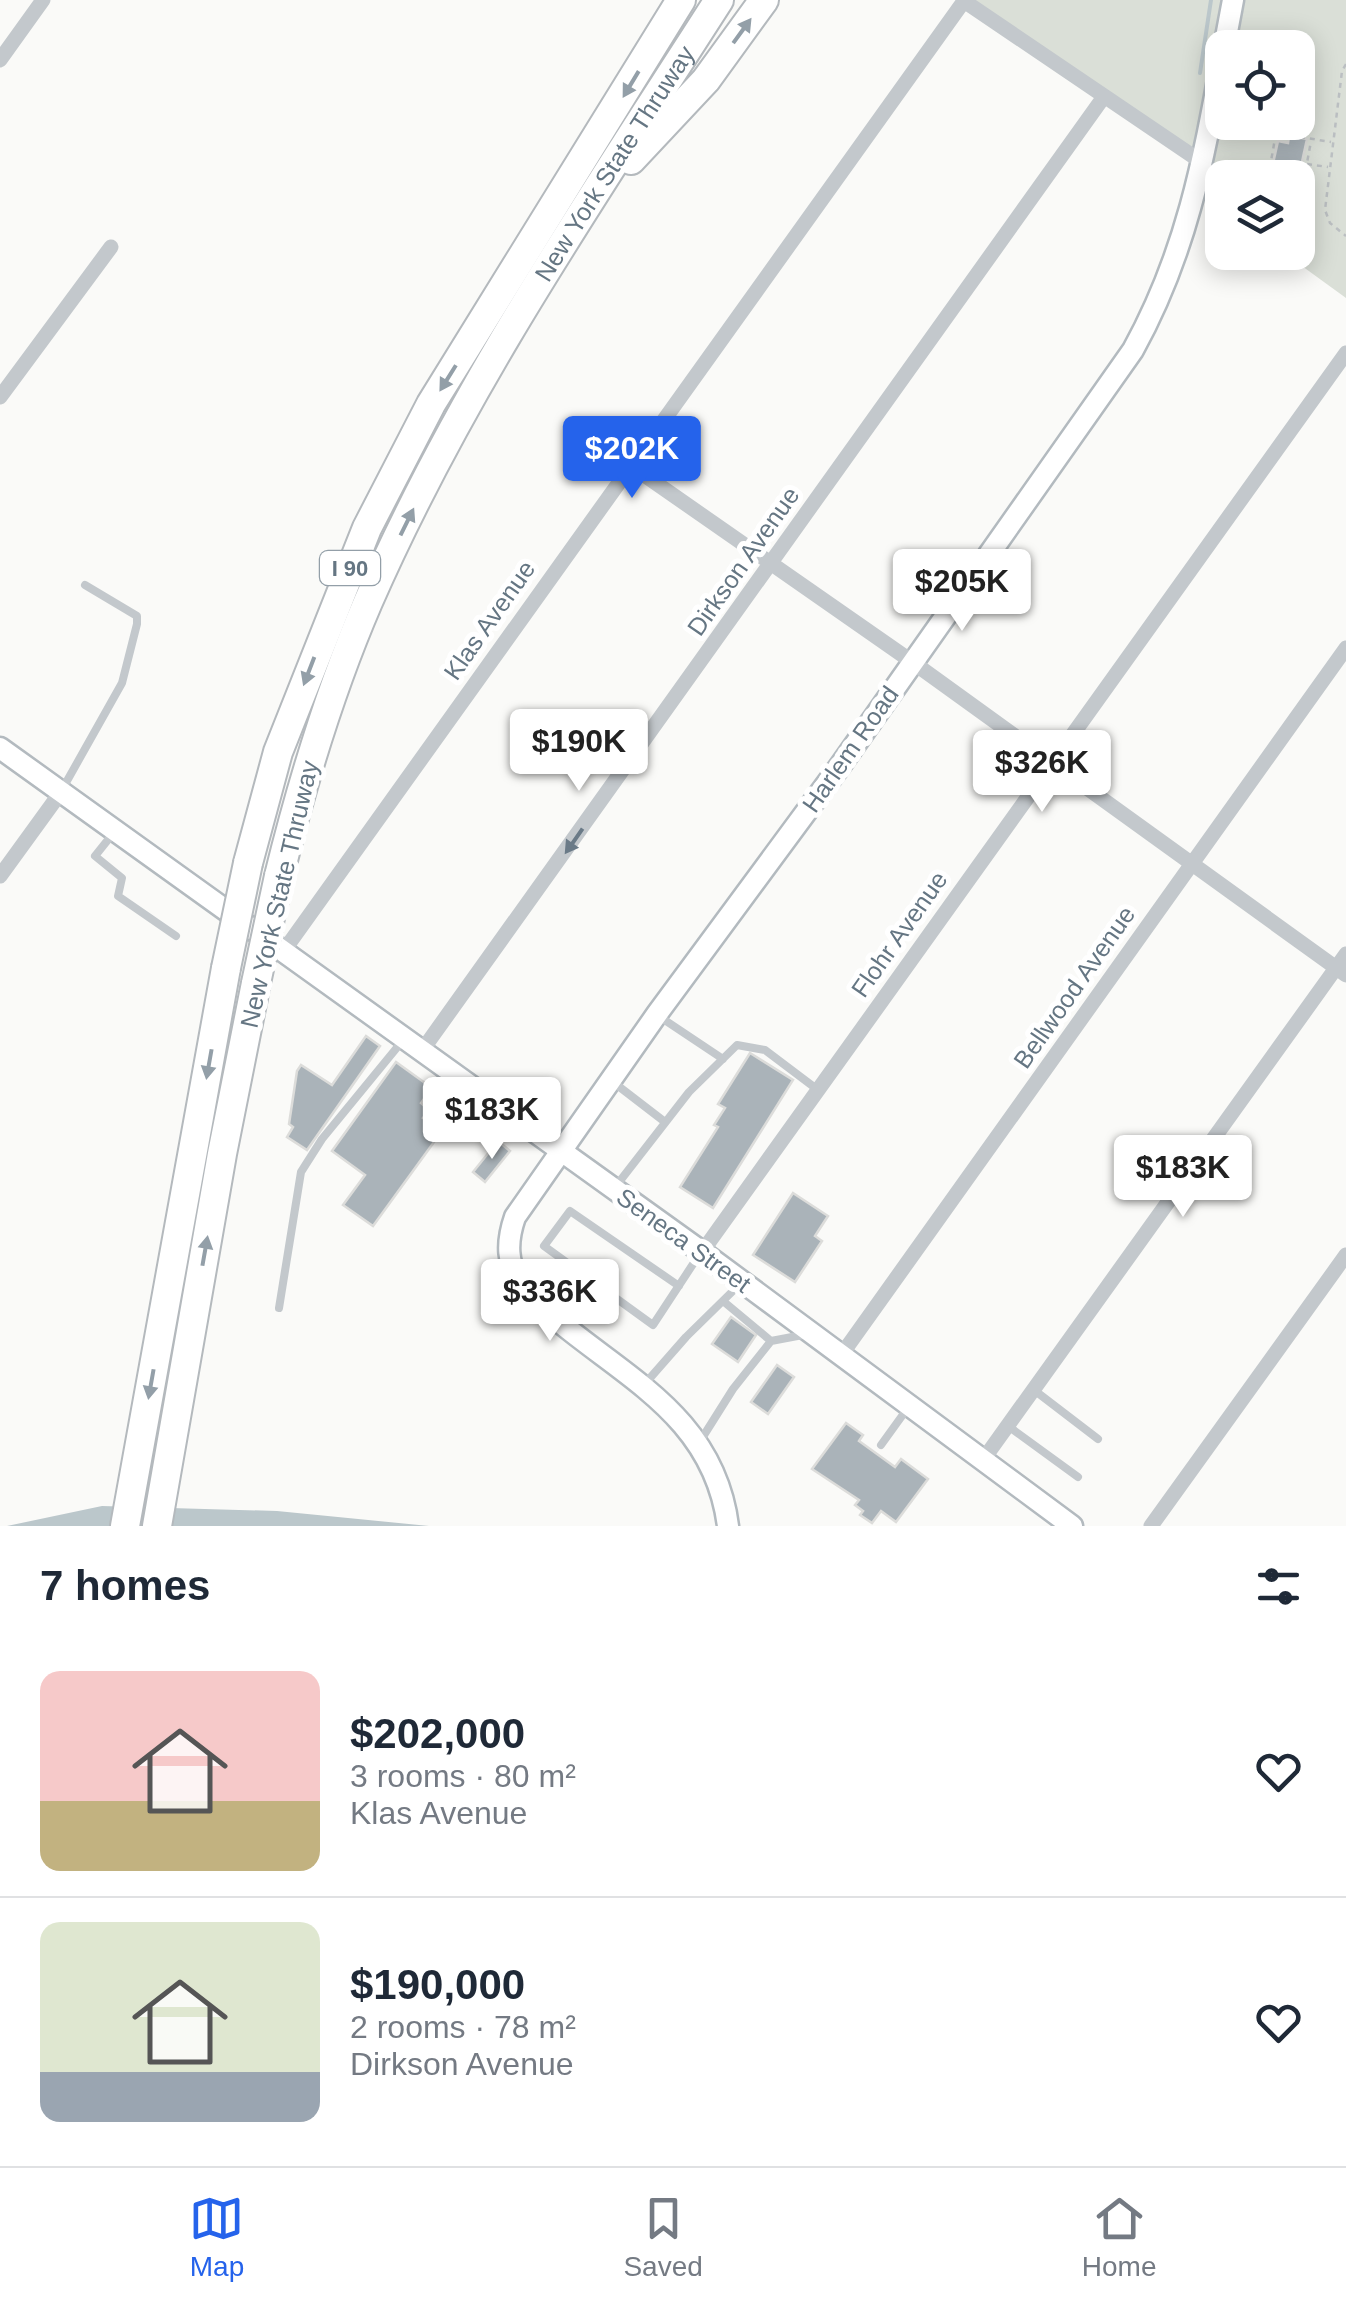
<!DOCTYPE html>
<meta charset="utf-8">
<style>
:root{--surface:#fff;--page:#f6f6f7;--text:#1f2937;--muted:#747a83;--line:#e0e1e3;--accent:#2563eb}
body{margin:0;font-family:Arial,sans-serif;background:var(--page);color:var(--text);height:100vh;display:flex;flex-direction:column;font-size:38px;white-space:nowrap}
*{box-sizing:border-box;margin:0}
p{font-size:32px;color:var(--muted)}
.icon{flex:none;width:55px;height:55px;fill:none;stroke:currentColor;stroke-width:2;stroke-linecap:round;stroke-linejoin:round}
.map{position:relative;height:1526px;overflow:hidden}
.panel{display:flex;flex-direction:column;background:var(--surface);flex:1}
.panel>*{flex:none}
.tools{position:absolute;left:1205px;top:30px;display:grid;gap:20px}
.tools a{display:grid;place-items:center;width:110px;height:110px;border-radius:20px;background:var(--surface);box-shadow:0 5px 25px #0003;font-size:50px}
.price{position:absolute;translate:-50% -85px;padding:0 22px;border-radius:10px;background:#fff;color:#222;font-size:32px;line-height:65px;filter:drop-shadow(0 2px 5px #0008)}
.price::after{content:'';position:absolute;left:50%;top:60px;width:30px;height:22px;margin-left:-15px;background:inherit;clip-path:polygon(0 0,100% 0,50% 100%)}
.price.current{background:var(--accent);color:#fff}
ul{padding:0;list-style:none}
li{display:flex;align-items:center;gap:30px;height:250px;padding:0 40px}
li+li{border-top:2px solid var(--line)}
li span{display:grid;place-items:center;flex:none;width:280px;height:200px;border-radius:20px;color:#555}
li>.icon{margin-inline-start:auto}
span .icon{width:120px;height:120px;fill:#fffc;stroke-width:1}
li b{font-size:42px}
h2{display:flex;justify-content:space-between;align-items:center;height:120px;padding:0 40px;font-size:42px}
.menu{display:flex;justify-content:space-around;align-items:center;height:140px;border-top:2px solid var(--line);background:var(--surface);font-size:28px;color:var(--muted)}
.menu a{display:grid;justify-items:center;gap:5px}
.menu .current{color:var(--accent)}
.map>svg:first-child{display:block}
.green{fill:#dadfd7;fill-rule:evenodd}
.water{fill:#bbc7cb}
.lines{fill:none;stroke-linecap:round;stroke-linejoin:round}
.stream{stroke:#bbc7cb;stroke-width:4}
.building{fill:#aab3b9;stroke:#dcdcda;stroke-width:2.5}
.secondary-casing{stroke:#b3babf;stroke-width:25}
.motorway-casing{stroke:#b4b9bd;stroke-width:32}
.path{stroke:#bbbfc2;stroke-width:2.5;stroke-dasharray:5 5;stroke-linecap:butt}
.service{stroke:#c3c8cc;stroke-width:8}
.minor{stroke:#c3c8cc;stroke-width:15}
.secondary{stroke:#fff;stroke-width:20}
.motorway{stroke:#fff;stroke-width:28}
.motorway-bridge-casing{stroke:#b4b9bd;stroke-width:32;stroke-linecap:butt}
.motorway-bridge{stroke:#fff;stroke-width:28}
.oneway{fill:#939fa8}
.oneway2{fill:#6a7a87}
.labels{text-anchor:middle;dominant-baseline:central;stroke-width:10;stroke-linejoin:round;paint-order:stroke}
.shield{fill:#fff;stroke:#939fa8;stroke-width:2.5}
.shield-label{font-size:22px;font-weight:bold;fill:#657683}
.street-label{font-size:25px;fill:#657683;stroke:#fff}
</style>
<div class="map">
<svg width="1346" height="1526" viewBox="0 0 1346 1526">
<rect width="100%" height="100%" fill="#fafaf8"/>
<path class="green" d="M974,0H1346V298L1284,253L1298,252V178H1222V206L1213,200L1218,167ZM1222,48H1298V122H1222Z"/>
<path class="water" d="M102,1506L277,1511L429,1526H7Z"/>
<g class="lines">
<path class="stream" d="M1200,73L1211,0"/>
</g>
<path class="building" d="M1289,136L1307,139L1298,180L1284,177L1285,170L1272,168L1278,141L1288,143Z
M366,1036L380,1046L307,1150L287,1137L293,1127L289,1124L297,1071L301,1065L332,1085Z
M750,1053L793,1080L713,1208L680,1187L718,1127L714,1125L725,1108L718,1104Z
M396,1062L432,1088L421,1103L429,1110L423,1118L442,1131L373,1226L343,1205L365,1175L332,1151Z
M498,1141L510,1151L485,1182L473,1172Z
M793,1193L828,1216L815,1236L822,1241L795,1282L753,1255Z
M731,1317L756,1335L738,1362L712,1344Z
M777,1365L794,1377L768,1414L751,1402Z
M846,1423L863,1435L859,1441L895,1467L901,1459L928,1479L896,1522L881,1511L872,1523L860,1515L863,1511L855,1505L859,1500L812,1469Z"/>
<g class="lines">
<g class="secondary-casing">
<path id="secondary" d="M1224,48L1233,0
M0,748L702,1252L1072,1526
M728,1526C712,1400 596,1368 521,1286C507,1263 506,1243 515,1217L657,1014L840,766L1133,350C1186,254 1203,163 1222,58"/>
</g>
<g class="motorway-casing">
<g id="motorway">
<path d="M631,160L706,80L764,0"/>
<path d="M248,863L278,752L367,528L431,404L681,0"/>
<path id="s1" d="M279,876C302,783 330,690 368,602C461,389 594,195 719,0"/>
<path d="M125,1526L226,968"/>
<path d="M157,1526L222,1154L256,983"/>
</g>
</g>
<path class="path" d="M1346,64L1342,71L1325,210L1330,223L1346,236
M1307,164L1328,167
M1268,178L1276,133L1331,142
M1298,184L1303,185L1311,141"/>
<path class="service" d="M63,788L122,683L137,624V616L85,585
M115,831L95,856L122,878L118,896L176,936
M660,1017L723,1059
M613,1082L665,1122
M616,1186L689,1092L737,1045L765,1050L818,1090
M679,1286L570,1211L544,1246L653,1325L699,1255
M723,1301L771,1341L808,1334
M279,1308L301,1172L322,1139L404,1039
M643,1386L686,1337L740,1284
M1034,1390L1098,1439
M1008,1426L1078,1477
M699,1443L733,1389L771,1341
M881,1445L907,1409"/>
<path class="minor" d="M0,60L43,0
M0,397L111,247
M630,465L911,661L1346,975
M0,876L61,792
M283,952L964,1L1203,163
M421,1052L1103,98
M702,1252L1346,353
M842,1354L1346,648
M983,1460L1346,954
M1151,1526L1346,1255"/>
<use href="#secondary" class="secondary"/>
<use href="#motorway" class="motorway"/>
<g class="motorway-bridge-casing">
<path id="motorway-bridge" d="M226,968L248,863
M256,983L279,876"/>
</g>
<use href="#motorway-bridge" class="motorway-bridge"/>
</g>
<defs><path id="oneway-solid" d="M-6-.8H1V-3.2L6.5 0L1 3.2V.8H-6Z" transform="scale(2.5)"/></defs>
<g class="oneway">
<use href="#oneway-solid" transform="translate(742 31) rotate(-54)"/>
<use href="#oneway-solid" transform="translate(631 84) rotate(121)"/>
<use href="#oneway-solid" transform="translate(448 378) rotate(122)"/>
<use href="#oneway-solid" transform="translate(407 522) rotate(-64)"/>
<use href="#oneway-solid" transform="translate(309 671) rotate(111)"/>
<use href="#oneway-solid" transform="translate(209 1064) rotate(100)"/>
<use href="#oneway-solid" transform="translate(205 1251) rotate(-80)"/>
<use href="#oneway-solid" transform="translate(151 1384) rotate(100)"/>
</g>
<use class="oneway2" href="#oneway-solid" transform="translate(574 841) rotate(125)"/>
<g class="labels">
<rect class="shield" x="320" y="551" width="60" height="34" rx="8"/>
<g class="shield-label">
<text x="350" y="568">I 90</text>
</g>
<g class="street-label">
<text stroke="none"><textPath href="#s1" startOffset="792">New York State Thruway</textPath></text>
<text transform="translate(743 561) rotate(-55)">Dirkson Avenue</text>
<text transform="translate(489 620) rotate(-55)">Klas Avenue</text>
<text transform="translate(850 749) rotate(-55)">Harlem Road</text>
<text transform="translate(279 894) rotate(-77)">New York State Thruway</text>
<text transform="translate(899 934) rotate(-55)">Flohr Avenue</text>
<text transform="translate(1074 987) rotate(-55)">Bellwood Avenue</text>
<text transform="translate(684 1240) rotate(36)">Seneca Street</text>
</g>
</g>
</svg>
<div class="tools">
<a><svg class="icon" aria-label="locate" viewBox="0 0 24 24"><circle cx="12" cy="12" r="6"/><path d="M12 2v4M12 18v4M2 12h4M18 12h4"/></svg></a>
<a><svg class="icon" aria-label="layers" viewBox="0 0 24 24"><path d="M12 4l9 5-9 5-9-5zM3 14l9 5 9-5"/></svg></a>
</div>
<b class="price current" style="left:632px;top:501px">$202K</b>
<b class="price" style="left:962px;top:634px">$205K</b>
<b class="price" style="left:579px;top:794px">$190K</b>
<b class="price" style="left:1042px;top:815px">$326K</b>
<b class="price" style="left:492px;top:1162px">$183K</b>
<b class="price" style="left:1183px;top:1220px">$183K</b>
<b class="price" style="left:550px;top:1344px">$336K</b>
</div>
<section class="panel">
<h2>7 homes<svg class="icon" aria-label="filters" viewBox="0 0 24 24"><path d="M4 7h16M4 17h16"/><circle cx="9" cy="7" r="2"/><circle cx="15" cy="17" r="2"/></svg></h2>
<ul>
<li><span style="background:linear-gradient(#f6c9c9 65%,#c2b280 0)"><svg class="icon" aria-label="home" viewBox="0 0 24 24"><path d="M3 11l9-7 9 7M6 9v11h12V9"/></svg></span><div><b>$202,000</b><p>3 rooms · 80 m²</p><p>Klas Avenue</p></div><svg class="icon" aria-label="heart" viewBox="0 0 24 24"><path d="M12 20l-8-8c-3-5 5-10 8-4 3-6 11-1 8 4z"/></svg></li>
<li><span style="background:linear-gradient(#dfe7d0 75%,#9aa5b1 0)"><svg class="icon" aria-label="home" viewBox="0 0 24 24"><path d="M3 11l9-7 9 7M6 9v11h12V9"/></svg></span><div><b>$190,000</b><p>2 rooms · 78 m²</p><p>Dirkson Avenue</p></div><svg class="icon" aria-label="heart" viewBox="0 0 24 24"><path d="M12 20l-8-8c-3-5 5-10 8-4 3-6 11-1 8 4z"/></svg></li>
</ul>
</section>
<nav class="menu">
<a class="current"><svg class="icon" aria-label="map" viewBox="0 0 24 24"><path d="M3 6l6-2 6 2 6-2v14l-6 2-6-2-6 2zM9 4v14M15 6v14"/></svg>Map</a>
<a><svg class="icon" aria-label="saved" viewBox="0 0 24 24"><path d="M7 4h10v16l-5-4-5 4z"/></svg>Saved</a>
<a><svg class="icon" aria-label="home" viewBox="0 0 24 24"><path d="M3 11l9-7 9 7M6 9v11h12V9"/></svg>Home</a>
</nav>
